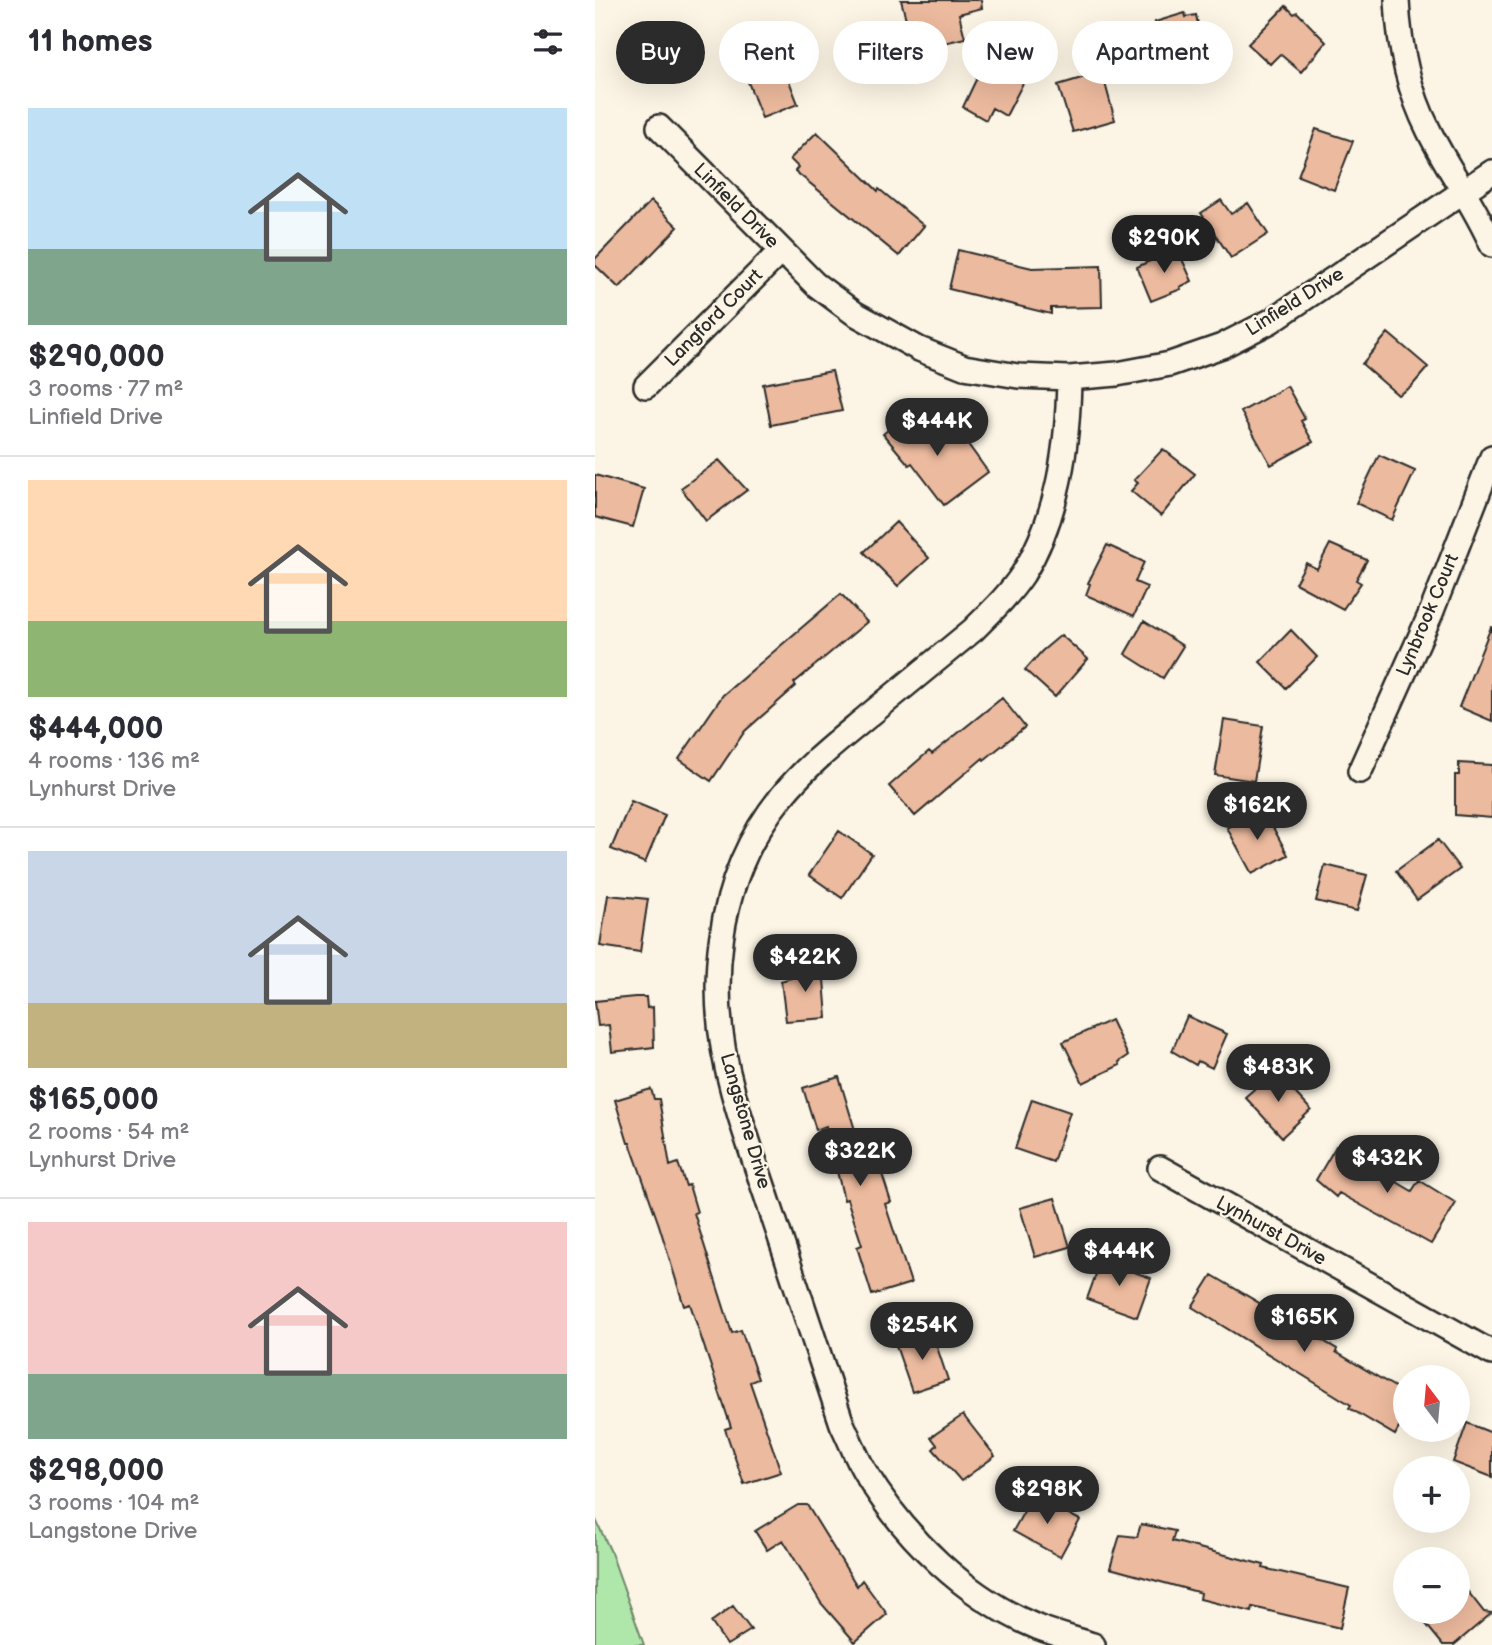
<!DOCTYPE html>
<meta charset="utf-8">
<style>
:root{--surface:#fff;--page:#f2f2f3;--text:#2b2b33;--muted:#7c7c81;--line:#e1e1e2;--accent:#2b2b2b}
body{margin:0;font-family:"Balsamiq Sans",sans-serif;background:var(--page);color:var(--text);height:100vh;display:flex;flex-direction:column;font-size:26px;white-space:nowrap}
*{box-sizing:border-box;margin:0}
p{font-size:23px;color:var(--muted)}
.icon{flex:none;width:38px;height:38px;fill:none;stroke:currentColor;stroke-width:2;stroke-linecap:round;stroke-linejoin:round}
.map{position:relative;flex:1;overflow:hidden}
.details{display:flex;flex-direction:column;background:var(--surface);width:595px}
.details>*{flex:none}
.banner{position:absolute;left:21px;top:21px;width:665px;height:63px;display:flex;gap:14px}
.needle{width:46px;rotate:344deg}
.controls{position:absolute;left:798px;top:1365px;display:grid;gap:14px}
.controls a{display:grid;place-items:center;width:77px;height:77px;border-radius:50%;background:var(--surface);box-shadow:0 7px 28px #0002;font-size:35px}
.price{position:absolute;translate:-50% -60px;padding:0 16px;border-radius:24px;background:var(--accent);color:#fff;font-size:23px;line-height:46px;filter:drop-shadow(0 2px 4px #0008)}
.price::after{content:'';position:absolute;left:50%;top:42px;width:21px;height:16px;margin-left:-10px;background:inherit;clip-path:polygon(0 0,100% 0,50% 100%)}
.price.on{background:#222;color:#fff}
ul{padding:0;list-style:none}
li{display:grid;align-content:center;gap:14px;height:371px;padding:0 28px}
li+li{border-top:2px solid var(--line)}
li span{display:grid;place-items:center;height:217px;border-radius:0px;color:#555}
li>.icon{margin-inline-start:auto}
span .icon{width:126px;height:126px;fill:#fffc;stroke-width:1}
li b{font-size:30px}
h2{display:flex;justify-content:space-between;align-items:center;height:84px;padding:0 28px;font-size:30px}
.tag{padding:0 24px;border-radius:32px;background:var(--surface);box-shadow:0 7px 28px #0002;font-size:24px;line-height:63px}
.tag.on{background:var(--accent);color:#fff}
main{display:flex;flex:1;min-height:0}
.map>svg:first-child{display:block}
.green{fill:#afe6aa;stroke:#6d886a;stroke-width:2}
.building{fill:#ecba9e;stroke:#2b2b2b;stroke-width:2}
.lines{fill:none;stroke-linecap:round;stroke-linejoin:round}
.street-casing{stroke:#2b2b2b;stroke-width:28}
.street{stroke:#fcf5e5;stroke-width:23}
.labels{text-anchor:middle;dominant-baseline:central;stroke-width:5;stroke-linejoin:round;paint-order:stroke}
.street-label{font-size:19px;fill:#2b2b2b;stroke:#fcf5e5}
</style>
<main>
<section class="details">
<h2>11 homes<svg class="icon" aria-label="filters" viewBox="0 0 24 24"><path d="M4 7h16M4 17h16"/><circle cx="9" cy="7" r="2"/><circle cx="15" cy="17" r="2"/></svg></h2>
<ul>
<li><span style="background:linear-gradient(#bfe0f5 65%,#7fa58c 0)"><svg class="icon" aria-label="home" viewBox="0 0 24 24"><path d="M3 11l9-7 9 7M6 9v11h12V9"/></svg></span><div><b>$290,000</b><p>3 rooms · 77 m²</p><p>Linfield Drive</p></div></li>
<li><span style="background:linear-gradient(#ffd9b3 65%,#8fb573 0)"><svg class="icon" aria-label="home" viewBox="0 0 24 24"><path d="M3 11l9-7 9 7M6 9v11h12V9"/></svg></span><div><b>$444,000</b><p>4 rooms · 136 m²</p><p>Lynhurst Drive</p></div></li>
<li><span style="background:linear-gradient(#c9d6e8 70%,#c2b280 0)"><svg class="icon" aria-label="home" viewBox="0 0 24 24"><path d="M3 11l9-7 9 7M6 9v11h12V9"/></svg></span><div><b>$165,000</b><p>2 rooms · 54 m²</p><p>Lynhurst Drive</p></div></li>
<li><span style="background:linear-gradient(#f6c9c9 70%,#7fa58c 0)"><svg class="icon" aria-label="home" viewBox="0 0 24 24"><path d="M3 11l9-7 9 7M6 9v11h12V9"/></svg></span><div><b>$298,000</b><p>3 rooms · 104 m²</p><p>Langstone Drive</p></div></li>
</ul>
</section>
<div class="map">
<svg width="897" height="1645" viewBox="0 0 897 1645">
<rect width="100%" height="100%" fill="#fcf5e5"/>
<filter id="ink" filterUnits="userSpaceOnUse"><feTurbulence type="fractalNoise" baseFrequency=".0143" numOctaves="2"/><feDisplacementMap in="SourceGraphic" scale="14" xChannelSelector="R" yChannelSelector="G"/><feConvolveMatrix kernelMatrix="1 2 1 2 8 2 1 2 1" color-interpolation-filters="sRGB"/></filter>
<g filter="url(#ink)">
<path class="green" d="M0,1518L15,1550L49,1645H0Z"/>
<path class="building" d="M306,0H386L387,8L364,14L370,38L336,46L330,23L313,27Z
M691,6L699,14L702,12L731,42L706,72L685,54L675,64L653,44Z
M590,13L591,17L601,15L609,52L566,59L560,22Z
M167,33L176,58L184,55L203,104L167,118L148,69L140,72L131,47Z
M389,63L405,72L408,68L428,83L411,116L397,108L391,120L368,107Z
M507,72L520,120L478,132L463,85Z
M721,129L758,141L739,190L703,176Z
M222,132L283,191L284,189L329,226L304,256L200,171L203,167L195,159Z
M626,200L636,214L653,203L673,234L636,258L606,213Z
M56,201L83,227L24,288L0,265V259Z
M582,248L597,281L585,287L586,289L556,301L542,267Z
M363,250L437,268L506,266L507,307L456,308V314L354,289Z
M793,333L833,367L816,387L803,395L767,364Z
M237,371L247,411L176,425L168,384Z
M692,386L710,419L706,421L718,442L676,465L646,412Z
M314,412L342,445L362,429L393,472L349,505L317,463L314,465L288,434Z
M568,449L600,474L566,516L536,491L543,483L539,480Z
M784,455L820,471L797,520L761,503Z
M124,460L152,490L111,521L86,488Z
M0,475L49,489L38,527L0,517Z
M301,522L334,558L303,586L269,552Z
M735,544L772,560L761,580L766,583L748,609L700,583L711,563L722,569Z
M512,545L549,562L540,582L552,587L539,616L491,595L495,584L493,583Z
M246,594L272,622L199,683L201,686L150,731L116,781L84,759L128,695Z
M549,621L588,646L568,678L530,654Z
M896,627H897V721L864,707Z
M696,630L722,657L691,688L665,662Z
M466,635L493,659L460,697L430,670L447,651Z
M407,698L430,727L389,760L388,758L320,816L294,786L334,751L337,754Z
M629,720L668,726L659,781L620,775Z
M864,763L897,765V818L860,815V775H864Z
M36,801L70,815L50,863L16,849Z
M668,809L693,855L657,874L632,828Z
M244,831L277,854L247,898L214,875Z
M843,840L865,869L822,900L801,871Z
M730,865L772,875L762,911L721,901Z
M13,895L53,899L45,952L5,946Z
M228,966L232,1018L191,1021L186,981L196,978V967Z
M40,997H51L52,1008L58,1007L59,1047L17,1052L14,1025L3,1026L0,1001Z
M592,1016L632,1034L617,1068L603,1061L601,1065L577,1051Z
M516,1020L533,1056L524,1062L525,1065L488,1083L468,1042Z
M680,1071L716,1110L687,1137L650,1097Z
M244,1077L266,1150L278,1146L296,1202L290,1204L316,1283L277,1295L262,1247L267,1245L252,1199L249,1200L231,1126L221,1130L208,1088Z
M56,1089L59,1099H64L75,1166L83,1163L91,1186L94,1185L102,1212L99,1213L137,1333L146,1330L163,1379L155,1382L186,1472L149,1484L130,1429L136,1427L95,1304L89,1306L64,1225L35,1143H33L20,1100Z
M437,1099L475,1112L458,1162L420,1149Z
M741,1146L817,1191L824,1180L861,1203L836,1244L744,1193L741,1197L721,1180Z
M460,1198L475,1247L440,1257L425,1208Z
M506,1260L556,1278L542,1317L492,1299Z
M617,1275L742,1349L741,1352L810,1393V1417L800,1435L754,1408L756,1405L597,1307Z
M337,1332L353,1380L317,1392L300,1343Z
M368,1415L400,1456L366,1481L338,1449L342,1445L336,1437Z
M872,1423L897,1433V1477L858,1462Z
M438,1495L485,1520L465,1557L418,1531Z
M203,1505H212L262,1586L267,1580L292,1614L260,1642L226,1603L188,1540L172,1550L160,1531Z
M546,1524L580,1531L577,1541L669,1565L668,1568L754,1588L745,1628L658,1607L657,1612L605,1599L606,1593L515,1568L525,1535L542,1537Z
M863,1579L889,1612L897,1613L859,1645H848L821,1612H863Z
M138,1606L156,1630L132,1645L116,1622Z"/>
<g class="lines">
<g class="street-casing">
<path id="street" d="M802,0C804,45 813,90 834,131C853,170 880,205 897,245
M64,127L220,284L259,313L324,349L369,367L423,376L474,378L522,374L575,364L627,346L676,321L897,172
M474,378C473,444 464,516 428,574C414,595 396,612 378,630C343,659 307,688 272,717C242,742 211,766 187,796C119,879 110,992 138,1092C149,1133 164,1173 177,1213C201,1284 224,1354 247,1424C255,1440 261,1457 270,1472C310,1538 370,1597 442,1627C460,1634 480,1639 498,1645
M51,386L186,251
M765,771L836,613L897,457
M565,1168L897,1353"/>
</g>
<use href="#street" class="street"/>
</g>
</g>
<g class="labels">
<g class="street-label">
<text transform="translate(141 206) rotate(45)">Linfield Drive</text>
<text transform="translate(700 302) rotate(-32)">Linfield Drive</text>
<text transform="translate(119 318) rotate(-45)">Langford Court</text>
<text transform="translate(833 615) rotate(-67)">Lynbrook Court</text>
<text transform="translate(150 1121) rotate(74)">Langstone Drive</text>
<text transform="translate(676 1231) rotate(29)">Lynhurst Drive</text>
</g>
</g>
</svg>
<div class="controls">
<a><svg class="needle" viewBox="-14 -14 28 28"><path d="M0-13l5 13h-10z" fill="#e53935"/><path d="M0 13l5-13h-10z" fill="#7c7c81"/></svg></a>
<a>+</a>
<a>−</a>
</div>
<b class="price on" style="left:569px;top:275px">$290K</b>
<b class="price" style="left:342px;top:458px">$444K</b>
<b class="price" style="left:662px;top:842px">$162K</b>
<b class="price" style="left:210px;top:994px">$422K</b>
<b class="price" style="left:683px;top:1104px">$483K</b>
<b class="price" style="left:265px;top:1188px">$322K</b>
<b class="price" style="left:792px;top:1195px">$432K</b>
<b class="price" style="left:524px;top:1288px">$444K</b>
<b class="price" style="left:709px;top:1354px">$165K</b>
<b class="price" style="left:327px;top:1362px">$254K</b>
<b class="price" style="left:452px;top:1526px">$298K</b>
<div class="banner">
<a class="tag on">Buy</a>
<a class="tag">Rent</a>
<a class="tag">Filters</a>
<a class="tag">New</a>
<a class="tag">Apartment</a>
</div>
</div>
</main>
